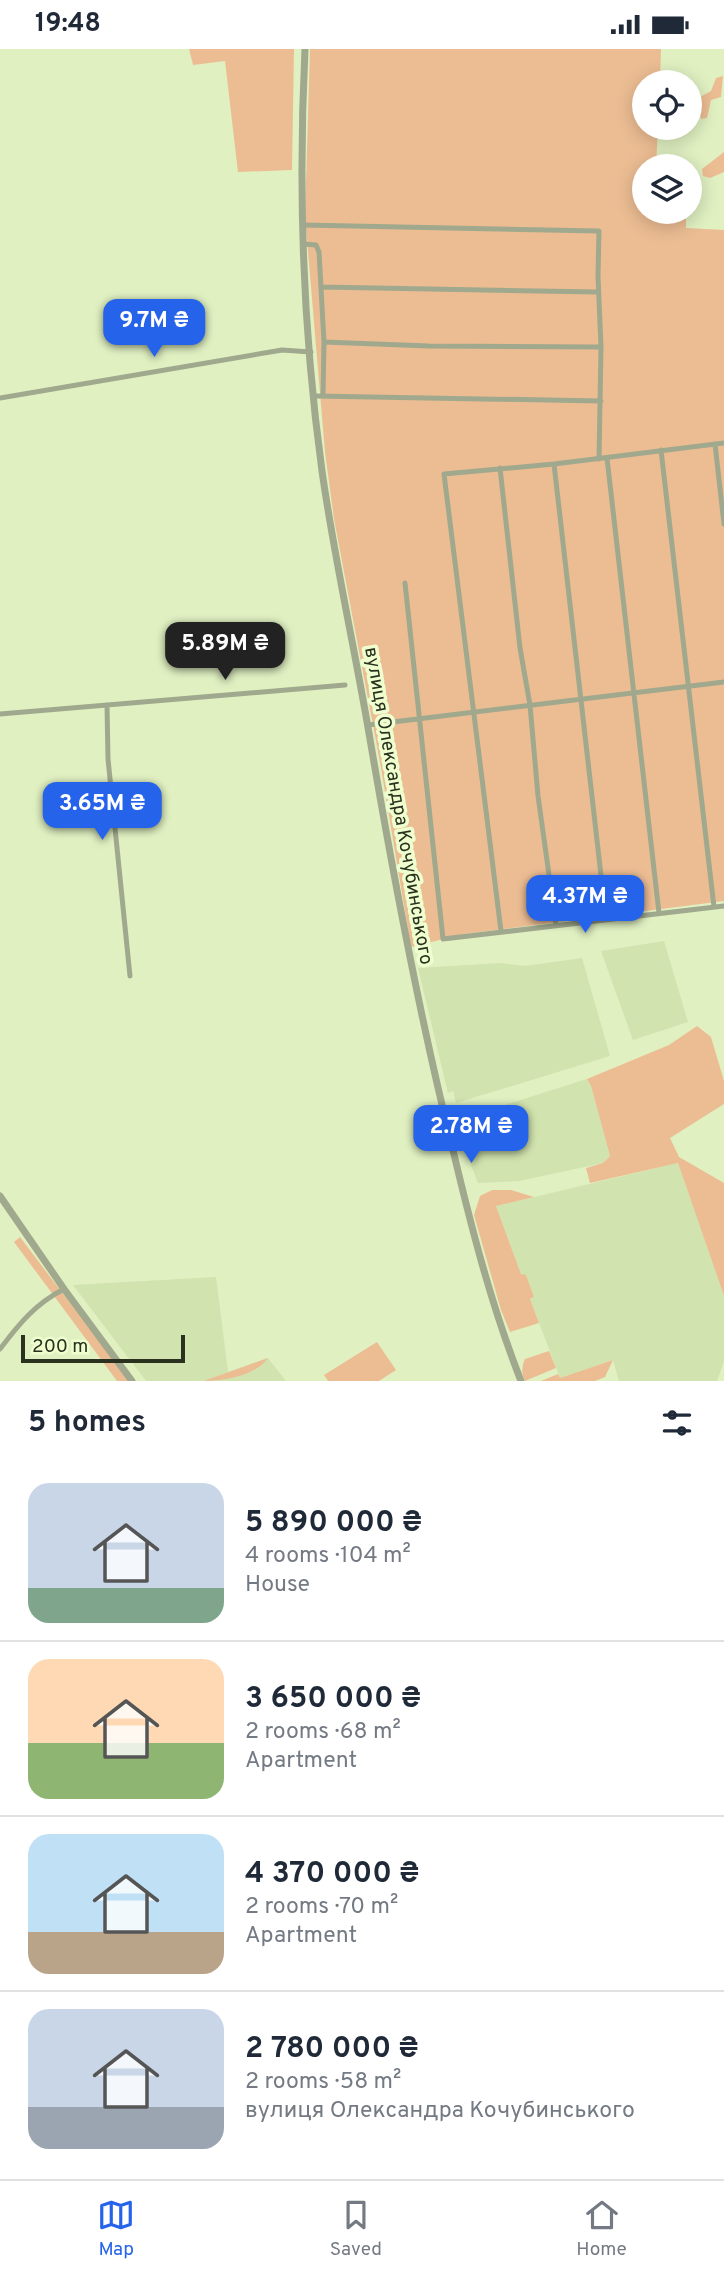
<!DOCTYPE html>
<meta charset="utf-8">
<style>
:root{--surface:#fff;--page:#f6f6f7;--text:#1f2937;--muted:#747a83;--line:#e0e1e3;--accent:#2563eb}
body{margin:0;font-family:Overpass,sans-serif;background:var(--page);color:var(--text);height:100vh;display:flex;flex-direction:column;font-size:26px;white-space:nowrap}
*{box-sizing:border-box;margin:0}
p{font-size:23px;color:var(--muted)}
.icon{flex:none;width:38px;height:38px;fill:none;stroke:currentColor;stroke-width:2;stroke-linecap:round;stroke-linejoin:round}
.map{position:relative;height:1332px;overflow:hidden}
.drawer{display:flex;flex-direction:column;background:var(--surface);flex:1}
.drawer>*{flex:none}
.fabs{position:absolute;left:632px;top:21px;display:grid;gap:14px}
.fabs a{display:grid;place-items:center;width:70px;height:70px;border-radius:50%;background:var(--surface);box-shadow:0 4px 18px #0003;font-size:35px}
.scale{position:absolute;left:21px;bottom:18px;width:164px;box-sizing:border-box;padding-left:7px;border:4px solid #2b311f;border-top:0;font-size:19px;line-height:24px;white-space:nowrap;color:#2b311f;-webkit-text-stroke:5px #eefece;paint-order:stroke}
.price{position:absolute;translate:-50% -60px;padding:0 16px;border-radius:14px;background:var(--accent);color:#fff;font-size:23px;line-height:46px;filter:drop-shadow(0 2px 4px #0008)}
.price::after{content:'';position:absolute;left:50%;top:42px;width:21px;height:16px;margin-left:-10px;background:inherit;clip-path:polygon(0 0,100% 0,50% 100%)}
.price.current{background:#222;color:#fff}
ul{padding:0;list-style:none}
li{display:flex;align-items:center;gap:21px;height:175px;padding:0 28px}
li+li{border-top:2px solid var(--line)}
li span{display:grid;place-items:center;flex:none;width:196px;height:140px;border-radius:21px;color:#555}
li>.icon{margin-inline-start:auto}
span .icon{width:84px;height:84px;fill:#fffc;stroke-width:1}
li b{font-size:30px}
h2{display:flex;justify-content:space-between;align-items:center;height:84px;padding:0 28px;font-size:30px}
.status{display:flex;justify-content:space-between;align-items:center;height:49px;padding:0 35px;background:var(--surface);direction:ltr}
.status svg{height:19px;fill:currentColor}
.tabs{display:flex;justify-content:space-around;align-items:center;height:98px;border-top:2px solid var(--line);background:var(--surface);font-size:19px;color:var(--muted)}
.tabs a{display:grid;justify-items:center;gap:4px}
.tabs .current{color:var(--accent)}
.map>svg:first-child{display:block}
.built{fill:#d1e3ae}
.green{fill:#ecbd93}
.lines{fill:none;stroke-linecap:round;stroke-linejoin:round}
.minor{stroke:#a0a98d;stroke-width:5}
.tertiary{stroke:#a0a98d;stroke-width:7}
.labels{text-anchor:middle;dominant-baseline:central;stroke-width:7;stroke-linejoin:round;paint-order:stroke}
.street-label{font-size:19px;fill:#2b311f;stroke:#eefece}
</style>
<div class="status"><b>19:48</b><svg viewBox="0 0 49 12"><path d="M0 12V9h3v3zM5 12V6h3v6zM10 12V3h3v9zM15 12V0h3v12zM26 1h20v11H26zM47 4h2v5h-2z"/></svg></div>
<div class="map">
<svg width="724" height="1332" viewBox="0 0 724 1332">
<rect width="100%" height="100%" fill="#e0f0c1"/>
<path class="built" d="M664,892L688,973L633,991L601,902Z
M582,909L610,1007L456,1054L453,1042L448,1044L418,919L501,914L525,917Z
M587,1030L591,1037L610,1107L603,1114L519,1132L478,1134L454,1072Z
M678,1114L724,1247V1312L717,1332H619L613,1311L560,1329L530,1250L534,1249L521,1225L496,1157Z
M216,1228L228,1323L268,1309L286,1332H146L73,1236Z"/>
<path class="green" d="M189,0H294L292,121L238,123L225,12L193,16Z
M310,0H661L660,33H644V79H658L656,117H644V163H686V179L724,181V852L464,885L411,898L380,713L334,470L325,403L305,167Z
M682,27L692,31L693,43L700,48L711,42L716,29L723,27L721,48L711,51L707,69L701,70L699,58L693,53H690V33H676L675,31Z
M724,103V123L710,129L703,127L702,120Z
M697,977L711,988L724,1032V1055L670,1089L679,1108L724,1134V1247L678,1114L590,1134L586,1119L603,1114L610,1107L591,1037L587,1030L669,996Z
M492,1141H511L534,1148L496,1157L521,1225L526,1226L534,1248L530,1250L539,1274L510,1283L501,1261L474,1166L480,1147Z
M20,1188L129,1332H117L14,1193Z
M377,1293L396,1321L379,1332H328L324,1326Z
M549,1302L556,1319L525,1332C521,1325 522,1316 525,1310Z
M268,1309C255,1327 224,1332 204,1332Z
M613,1311L605,1328L595,1332H541L558,1325L560,1329Z"/>
<g class="lines">
<path class="minor" d="M303,176L599,182L598,227L601,298L599,410
M304,195L316,196L319,203L324,293L323,347
M321,238L598,243
M324,293L429,297L601,298
M315,347L601,352
M0,349L282,301L311,303
M715,395L724,475
M661,401L714,858
M607,409L659,864
M554,415L606,870
M500,419L520,599L530,656L538,747L556,876
M405,534L443,890L724,857
M107,656L108,710L130,927
M0,665L345,636
M368,676L724,633
M501,882L444,425L554,415L724,394
M0,1300C19,1275 35,1255 64,1240"/>
<path class="tertiary" d="M305,0C298,140 303,283 322,422C335,514 356,605 371,696C394,831 419,965 452,1097C471,1177 491,1256 521,1332
M0,1147L64,1240L132,1332"/>
</g>
<g class="labels">
<g class="street-label">
<text transform="translate(398 757) rotate(80)">вулиця Олександра Кочубинського</text>
</g>
</g>
</svg>
<div class="fabs">
<a><svg class="icon" aria-label="locate" viewBox="0 0 24 24"><circle cx="12" cy="12" r="6"/><path d="M12 2v4M12 18v4M2 12h4M18 12h4"/></svg></a>
<a><svg class="icon" aria-label="layers" viewBox="0 0 24 24"><path d="M12 4l9 5-9 5-9-5zM3 14l9 5 9-5"/></svg></a>
</div>
<div class="scale">200 m</div>
<b class="price" style="left:154px;top:310px">9.7M ₴</b>
<b class="price current" style="left:225px;top:633px">5.89M ₴</b>
<b class="price" style="left:102px;top:793px">3.65M ₴</b>
<b class="price" style="left:585px;top:886px">4.37M ₴</b>
<b class="price" style="left:471px;top:1116px">2.78M ₴</b>
</div>
<section class="drawer">
<h2>5 homes<svg class="icon" aria-label="filters" viewBox="0 0 24 24"><path d="M4 7h16M4 17h16"/><circle cx="9" cy="7" r="2"/><circle cx="15" cy="17" r="2"/></svg></h2>
<ul>
<li><span style="background:linear-gradient(#c9d6e8 75%,#7fa58c 0)"><svg class="icon" aria-label="home" viewBox="0 0 24 24"><path d="M3 11l9-7 9 7M6 9v11h12V9"/></svg></span><div><b>5 890 000 ₴</b><p>4 rooms · 104 m²</p><p>House</p></div></li>
<li><span style="background:linear-gradient(#ffd9b3 60%,#8fb573 0)"><svg class="icon" aria-label="home" viewBox="0 0 24 24"><path d="M3 11l9-7 9 7M6 9v11h12V9"/></svg></span><div><b>3 650 000 ₴</b><p>2 rooms · 68 m²</p><p>Apartment</p></div></li>
<li><span style="background:linear-gradient(#bfe0f5 70%,#b9a48a 0)"><svg class="icon" aria-label="home" viewBox="0 0 24 24"><path d="M3 11l9-7 9 7M6 9v11h12V9"/></svg></span><div><b>4 370 000 ₴</b><p>2 rooms · 70 m²</p><p>Apartment</p></div></li>
<li><span style="background:linear-gradient(#c9d6e8 70%,#9aa5b1 0)"><svg class="icon" aria-label="home" viewBox="0 0 24 24"><path d="M3 11l9-7 9 7M6 9v11h12V9"/></svg></span><div><b>2 780 000 ₴</b><p>2 rooms · 58 m²</p><p>вулиця Олександра Кочубинського</p></div></li>
</ul>
</section>
<nav class="tabs">
<a class="current"><svg class="icon" aria-label="map" viewBox="0 0 24 24"><path d="M3 6l6-2 6 2 6-2v14l-6 2-6-2-6 2zM9 4v14M15 6v14"/></svg>Map</a>
<a><svg class="icon" aria-label="saved" viewBox="0 0 24 24"><path d="M7 4h10v16l-5-4-5 4z"/></svg>Saved</a>
<a><svg class="icon" aria-label="home" viewBox="0 0 24 24"><path d="M3 11l9-7 9 7M6 9v11h12V9"/></svg>Home</a>
</nav>
